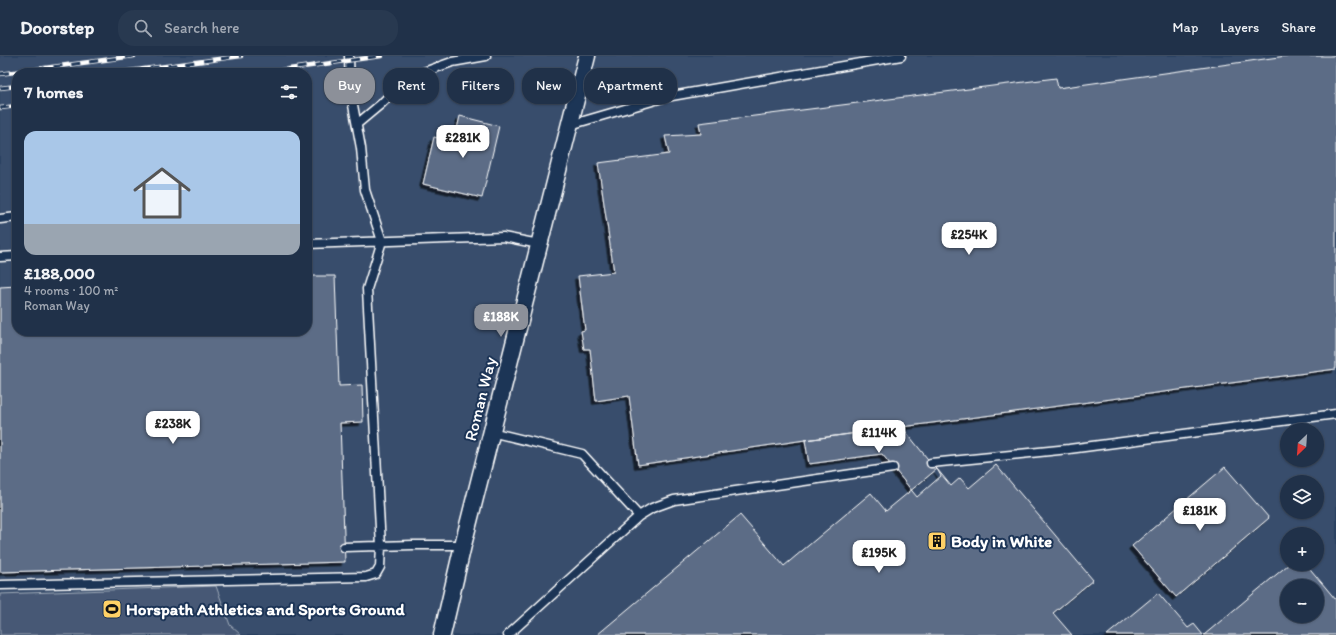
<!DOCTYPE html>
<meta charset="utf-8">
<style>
:root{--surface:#203149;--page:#283950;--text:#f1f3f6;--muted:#a2a9b4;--line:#3d4c61;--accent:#8c9099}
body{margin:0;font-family:Itim,sans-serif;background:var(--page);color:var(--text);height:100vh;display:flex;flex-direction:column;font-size:15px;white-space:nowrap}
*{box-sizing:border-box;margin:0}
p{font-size:13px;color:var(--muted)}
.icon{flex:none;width:22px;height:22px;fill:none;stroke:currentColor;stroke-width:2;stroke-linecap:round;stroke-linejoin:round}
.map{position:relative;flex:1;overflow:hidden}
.side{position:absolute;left:12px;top:12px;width:300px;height:268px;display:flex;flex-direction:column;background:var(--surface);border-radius:16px;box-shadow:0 1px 3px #0004,0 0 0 1px var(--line)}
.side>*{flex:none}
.top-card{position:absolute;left:324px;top:12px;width:380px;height:36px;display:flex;gap:8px}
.needle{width:26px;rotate:205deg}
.controls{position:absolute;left:1280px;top:367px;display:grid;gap:8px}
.controls a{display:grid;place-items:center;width:44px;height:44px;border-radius:50%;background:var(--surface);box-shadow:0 1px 3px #0004,0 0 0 1px var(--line);font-size:20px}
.price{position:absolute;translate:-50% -34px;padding:0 9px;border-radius:8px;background:#fff;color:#222;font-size:13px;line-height:26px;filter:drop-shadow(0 1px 2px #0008)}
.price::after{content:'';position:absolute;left:50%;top:24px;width:12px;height:9px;margin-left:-6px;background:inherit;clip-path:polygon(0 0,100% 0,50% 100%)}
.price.current{background:var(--accent);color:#fff}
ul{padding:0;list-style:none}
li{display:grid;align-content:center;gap:8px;height:212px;padding:0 12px}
li span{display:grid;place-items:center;height:124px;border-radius:12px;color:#555}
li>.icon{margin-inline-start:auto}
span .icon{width:72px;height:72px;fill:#fffc;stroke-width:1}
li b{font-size:17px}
h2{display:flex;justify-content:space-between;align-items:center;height:48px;padding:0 12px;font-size:17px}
.chip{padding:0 14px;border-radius:16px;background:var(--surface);box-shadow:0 1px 3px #0004,0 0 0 1px var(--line);font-size:14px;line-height:36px}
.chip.current{background:var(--accent);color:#fff}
header{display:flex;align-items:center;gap:24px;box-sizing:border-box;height:56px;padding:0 20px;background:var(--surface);border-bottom:1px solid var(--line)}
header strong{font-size:19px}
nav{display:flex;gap:22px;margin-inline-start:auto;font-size:14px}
.search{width:280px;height:36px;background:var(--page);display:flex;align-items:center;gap:10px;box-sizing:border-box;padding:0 14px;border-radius:16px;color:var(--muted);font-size:15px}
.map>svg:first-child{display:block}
.built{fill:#394e6c;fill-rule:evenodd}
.green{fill:#465975;stroke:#a2acba}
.building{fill:#5b6c86;stroke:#fff;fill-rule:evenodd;filter:url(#shadow)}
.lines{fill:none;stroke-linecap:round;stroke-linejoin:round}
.lane-casing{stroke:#fff;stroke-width:11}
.street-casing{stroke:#fff;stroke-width:19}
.lane{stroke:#1d3557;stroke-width:8}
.street{stroke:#1d3557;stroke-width:16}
.rail-casing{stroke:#fff;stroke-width:4.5}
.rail{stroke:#1d3557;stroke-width:3;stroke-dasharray:9;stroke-linecap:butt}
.labels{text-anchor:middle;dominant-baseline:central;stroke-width:4;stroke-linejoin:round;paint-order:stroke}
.street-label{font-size:17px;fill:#fff;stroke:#1d3557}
.poi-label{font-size:17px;font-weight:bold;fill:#fff;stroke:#1d3557;text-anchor:start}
</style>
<header>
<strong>Doorstep</strong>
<div class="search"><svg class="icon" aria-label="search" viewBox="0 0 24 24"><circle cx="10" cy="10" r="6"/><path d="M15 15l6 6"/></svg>Search here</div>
<nav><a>Map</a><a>Layers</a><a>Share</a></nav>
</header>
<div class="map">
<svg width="1336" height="579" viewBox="0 0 1336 579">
<defs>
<filter id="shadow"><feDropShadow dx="-3.5" dy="3.5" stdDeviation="0" flood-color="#0009"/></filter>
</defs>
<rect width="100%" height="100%" fill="#2a4161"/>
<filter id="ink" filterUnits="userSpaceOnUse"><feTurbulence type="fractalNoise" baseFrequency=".025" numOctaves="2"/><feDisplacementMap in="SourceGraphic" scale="8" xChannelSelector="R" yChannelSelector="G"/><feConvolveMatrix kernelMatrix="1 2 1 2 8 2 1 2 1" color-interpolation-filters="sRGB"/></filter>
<g filter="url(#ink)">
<path class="built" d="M0,0H1336V579H241L230,569L216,530L0,538ZM17,17H307V275H17ZM1287,374H1317V404H1287ZM1287,426H1317V456H1287ZM1287,478H1317V508H1287ZM1287,530H1317V560H1287Z"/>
<path class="green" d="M216,530L230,569L241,579H0V538Z"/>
<path class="building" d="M1286,0H1336V313L805,384L638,409L629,340L596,345L590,293H584L581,275L585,274L578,220L614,216L598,107L669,98L665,80L701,78L699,67L1056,22L1058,32Z
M460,60L499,70L482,142L423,128L434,81L454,86Z
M307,220H335L339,330L362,329L363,366L340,367L345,506L0,516V231L17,230V275H307Z
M902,371L931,407L937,413L941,420L917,441L882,398L809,408L805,384Z
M996,409L1093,524L1053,557L1072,579H597L740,459L784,510L871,437L886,455L937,413L951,430L960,422L969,432Z
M1225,411L1269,462L1176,541L1132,490Z
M1289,508H1306L1336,544V579H1204ZM1287,530H1317V560H1287Z
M1158,537L1188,572L1194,568L1203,579H1107Z"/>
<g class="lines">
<g class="lane-casing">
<path id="lane" d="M357,68L381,48L396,33L424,16L452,6L486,0
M570,69L666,41L901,0
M0,163L17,161
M307,188L503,181L539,188
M0,201L17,200
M491,376L582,398L639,460
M931,407L1069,393L1336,358
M344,491L413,489H463
M0,529L366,521L376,518L380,511L381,490L367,233L382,185L365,134L361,92L350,33L349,0
M508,579L639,460L652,452L674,444L893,412"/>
</g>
<g class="street-casing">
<path id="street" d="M442,579L463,489L587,0"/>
</g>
<use href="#lane" class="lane"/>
<use href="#street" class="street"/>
<g class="rail-casing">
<path id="rail" d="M114,17L241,0
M261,17L381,0
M0,18L134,0
M0,32L17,30
M0,52L17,50"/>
</g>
<use href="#rail" class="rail"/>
</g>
</g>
<defs>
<g id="building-square" transform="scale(1)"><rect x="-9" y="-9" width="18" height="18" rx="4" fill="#ffd166" stroke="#1d3557"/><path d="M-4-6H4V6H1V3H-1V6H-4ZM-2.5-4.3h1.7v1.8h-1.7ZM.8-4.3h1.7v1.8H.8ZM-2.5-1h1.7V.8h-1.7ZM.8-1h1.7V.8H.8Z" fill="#111"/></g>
<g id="stadium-square" transform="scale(1)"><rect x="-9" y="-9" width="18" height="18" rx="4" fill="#ffd166" stroke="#1d3557"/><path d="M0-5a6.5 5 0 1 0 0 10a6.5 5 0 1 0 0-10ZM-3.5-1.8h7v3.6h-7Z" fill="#111"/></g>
</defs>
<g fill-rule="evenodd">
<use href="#building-square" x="937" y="485"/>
<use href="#stadium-square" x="112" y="553"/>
</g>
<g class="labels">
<g class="street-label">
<text transform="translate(480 343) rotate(-76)">Roman Way</text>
</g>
<g class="poi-label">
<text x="951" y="485">Body in White</text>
<text x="126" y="553">Horspath Athletics and Sports Ground</text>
</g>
</g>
</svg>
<div class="controls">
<a><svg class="needle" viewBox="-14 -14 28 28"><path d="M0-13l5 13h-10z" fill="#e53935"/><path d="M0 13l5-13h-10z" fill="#a2a9b4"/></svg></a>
<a><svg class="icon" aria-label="layers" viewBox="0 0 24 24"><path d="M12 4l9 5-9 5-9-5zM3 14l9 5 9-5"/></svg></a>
<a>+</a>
<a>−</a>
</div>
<b class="price" style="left:463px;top:103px">£281K</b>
<b class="price" style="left:969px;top:200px">£254K</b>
<b class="price current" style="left:501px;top:282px">£188K</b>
<b class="price" style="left:173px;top:389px">£238K</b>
<b class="price" style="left:879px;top:398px">£114K</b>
<b class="price" style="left:1200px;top:476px">£181K</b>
<b class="price" style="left:879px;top:518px">£195K</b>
<div class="top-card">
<a class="chip current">Buy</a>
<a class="chip">Rent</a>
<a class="chip">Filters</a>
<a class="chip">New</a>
<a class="chip">Apartment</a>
</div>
<section class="side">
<h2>7 homes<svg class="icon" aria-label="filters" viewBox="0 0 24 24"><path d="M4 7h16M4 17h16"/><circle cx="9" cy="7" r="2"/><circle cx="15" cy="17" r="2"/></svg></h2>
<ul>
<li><span style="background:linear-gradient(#a9c7e8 75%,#9aa5b1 0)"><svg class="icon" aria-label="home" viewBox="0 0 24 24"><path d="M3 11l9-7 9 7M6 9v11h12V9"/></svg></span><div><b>£188,000</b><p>4 rooms · 100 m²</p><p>Roman Way</p></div></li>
</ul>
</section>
</div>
